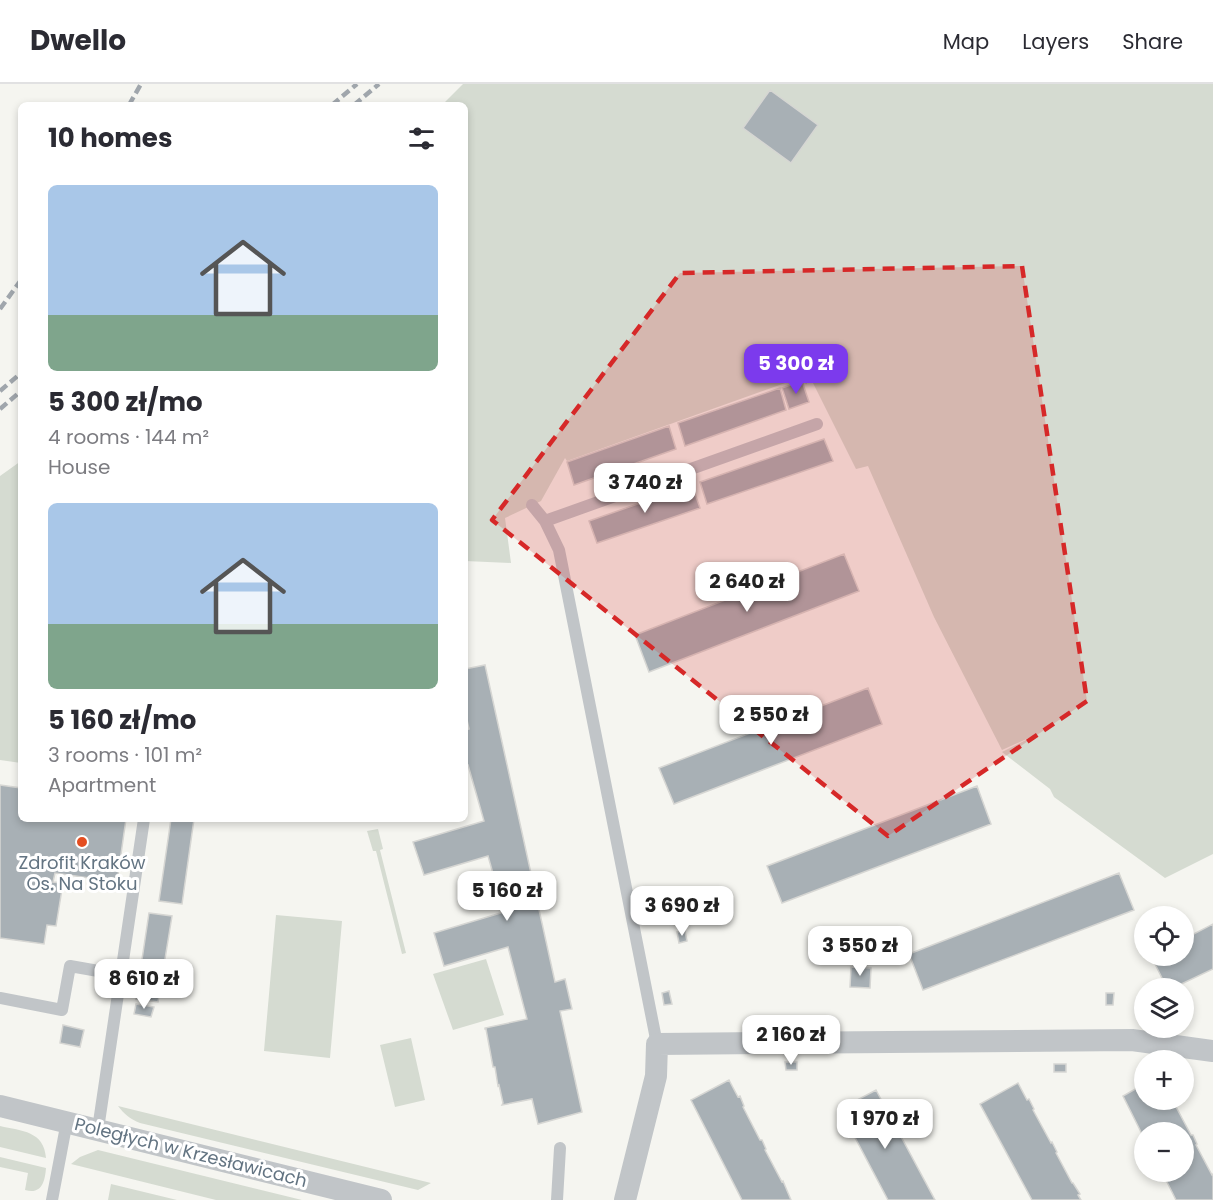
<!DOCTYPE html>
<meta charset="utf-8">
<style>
:root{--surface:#fff;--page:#f7f7f7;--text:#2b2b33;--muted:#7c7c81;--line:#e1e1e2;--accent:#7c3aed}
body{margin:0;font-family:Poppins,sans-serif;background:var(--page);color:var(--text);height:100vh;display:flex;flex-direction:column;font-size:22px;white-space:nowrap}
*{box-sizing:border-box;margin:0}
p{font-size:20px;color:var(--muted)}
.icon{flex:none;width:33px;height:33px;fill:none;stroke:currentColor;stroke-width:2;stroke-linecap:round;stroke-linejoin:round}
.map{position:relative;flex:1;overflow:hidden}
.sheet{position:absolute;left:18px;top:18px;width:450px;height:720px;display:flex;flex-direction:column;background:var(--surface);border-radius:9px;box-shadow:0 3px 9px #0003}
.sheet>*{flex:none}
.controls{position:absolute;left:1134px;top:822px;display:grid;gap:12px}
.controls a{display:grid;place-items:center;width:60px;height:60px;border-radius:50%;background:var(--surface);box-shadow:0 3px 9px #0003;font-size:30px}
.price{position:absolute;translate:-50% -51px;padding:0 14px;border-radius:12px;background:#fff;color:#222;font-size:20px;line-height:39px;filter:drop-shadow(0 2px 3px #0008)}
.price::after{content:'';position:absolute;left:50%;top:36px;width:18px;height:14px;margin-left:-9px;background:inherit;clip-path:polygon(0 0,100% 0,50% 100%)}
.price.on{background:var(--accent);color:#fff}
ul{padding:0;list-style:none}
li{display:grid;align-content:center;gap:12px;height:318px;padding:0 30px}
li span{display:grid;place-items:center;height:186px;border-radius:9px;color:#555}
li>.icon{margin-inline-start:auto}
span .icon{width:108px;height:108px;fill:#fffc;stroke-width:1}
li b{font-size:26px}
h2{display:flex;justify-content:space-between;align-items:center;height:72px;padding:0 30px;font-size:26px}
header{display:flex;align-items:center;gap:36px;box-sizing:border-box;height:84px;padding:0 30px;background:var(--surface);border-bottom:2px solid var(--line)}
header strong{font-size:28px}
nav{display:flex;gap:33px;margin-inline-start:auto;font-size:21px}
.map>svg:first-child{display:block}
.green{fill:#d5dbd1}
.building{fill:#a8b0b5;stroke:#d6d6d3;stroke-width:1.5}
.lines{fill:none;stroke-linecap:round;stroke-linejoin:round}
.service{stroke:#c1c5c8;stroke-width:12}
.minor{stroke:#c1c5c8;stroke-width:22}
.rail{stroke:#a0a6ac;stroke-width:4.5;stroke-dasharray:9 4.5;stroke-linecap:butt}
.marked{fill:#d62828;fill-opacity:0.2;stroke:#d62828;stroke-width:4.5;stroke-dasharray:12 8;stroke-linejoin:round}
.poi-dot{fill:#e44e21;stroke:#fff;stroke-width:2}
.labels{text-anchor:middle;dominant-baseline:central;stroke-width:6;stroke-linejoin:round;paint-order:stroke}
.poi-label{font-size:18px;fill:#637482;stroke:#fff}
.street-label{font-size:18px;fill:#637482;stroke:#fff}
</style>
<header>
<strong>Dwello</strong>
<nav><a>Map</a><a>Layers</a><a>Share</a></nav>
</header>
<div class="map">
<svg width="1213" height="1116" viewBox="0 0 1213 1116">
<rect width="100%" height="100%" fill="#f5f5f0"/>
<path class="green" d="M463,0H1213V770L1165,794L1054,713L1050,705L1002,668L1040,649L1002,666L934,533L868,382L856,385L811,295L806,300L802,293L567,377L565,374L541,417L505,434L511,479L465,477V21H442Z
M21,377V679L0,676V392Z
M378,745L383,765L380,766L406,869L402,870L376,767H373L367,747Z
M276,831L342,837L330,974L264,967Z
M486,875L504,931L453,946L433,890Z
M411,954L425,1016L395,1023L380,961Z
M118,1022L431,1099L418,1106L140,1039C130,1035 124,1030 118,1022Z
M0,1042C22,1047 44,1047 46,1074L0,1063Z
M98,1066L302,1116H216L71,1080L80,1073Z
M0,1073L46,1084C45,1097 42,1111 25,1106L28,1089L0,1083Z
M111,1100L177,1116H108Z"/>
<path class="building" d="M770,6L818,41L791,79L743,44Z
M802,297L809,318L789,325L782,304Z
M780,304L786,326L685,362L678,339Z
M669,342L676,365L574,401L567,378Z
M824,355L833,377L707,420L700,398Z
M692,401L700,424L597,459L589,437Z
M844,470L859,507L649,588L635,551Z
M485,581L555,898L565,895L572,925L560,927L582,1028L538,1040L532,1015L502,1021L503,1019L499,1001L498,1002L495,983H493L486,945H485V944L527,935L508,863L444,882L434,849L504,828L488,772L424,791L413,758L484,737L468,681L465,682V646L469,645L465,627V585Z
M868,604L882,640L674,720L659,684Z
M0,701L21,704V735H126L117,798L55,789L53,798L63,799L56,842L47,841L44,860L0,854Z
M977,702L991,740L782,819L767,782Z
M171,735H194L182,820L159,817Z
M1119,789L1134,826L923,906L909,870Z
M149,829L172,832L158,918L136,915Z
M1213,840V885L1173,904H1167L1151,872H1184V855Z
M685,847L687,857L679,859L677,848Z
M851,883L871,884L870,904L850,903Z
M669,907L672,920L664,921L662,909Z
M1106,909H1114L1113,921H1106Z
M136,920L154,923L151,933L134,930Z
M63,941L84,946L80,963L60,959Z
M785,978H797V986H786Z
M1054,980H1066V988H1054Z
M729,996L738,1013L740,1012L744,1022L743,1023L760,1056H762L766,1065L765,1066L782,1098L783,1097L791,1116H742L691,1016Z
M1018,999L1027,1016L1029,1015L1034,1025L1033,1026L1051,1059L1052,1058L1057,1068L1056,1069L1072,1099H1073L1080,1110L1078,1111L1081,1116H1032L980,1020Z
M1144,1000V1016H1174L1175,1018L1174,1019L1191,1051H1193L1197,1060L1196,1061L1212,1091L1213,1090V1116H1176L1162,1088H1184V1048H1144V1054L1123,1012Z
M876,1006L935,1116H888L840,1025Z"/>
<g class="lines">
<path class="service" d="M532,421L545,437L559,466L657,960
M545,437L817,340
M0,914L62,926L70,882L121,891
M98,1045L144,735
M52,1116L67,1037
M557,1116L560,1064"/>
<path class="minor" d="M0,1022L381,1116
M625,1116L656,992L657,960L1132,956L1213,967"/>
<path class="rail" d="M129,21L141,0
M332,21L357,0
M354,21L379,0
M0,225L21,196
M0,307L21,289
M0,325L21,307"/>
</g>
<path class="marked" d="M1022,182L1087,617L888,752L492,436L680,189Z"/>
<circle class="poi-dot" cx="82" cy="758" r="6"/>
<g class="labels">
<g class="poi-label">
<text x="82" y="778">Zdrofit Kraków<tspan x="82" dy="21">Os. Na Stoku</tspan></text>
</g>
<g class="street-label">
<text transform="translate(191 1068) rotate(14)">Poległych w Krzesławicach</text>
</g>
</g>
</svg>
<div class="controls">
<a><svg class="icon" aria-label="locate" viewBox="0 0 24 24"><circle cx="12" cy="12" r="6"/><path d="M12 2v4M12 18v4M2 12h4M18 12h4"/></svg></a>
<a><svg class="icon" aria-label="layers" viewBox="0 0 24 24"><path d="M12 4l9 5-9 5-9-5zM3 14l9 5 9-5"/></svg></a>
<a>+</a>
<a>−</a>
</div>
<b class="price on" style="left:796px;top:311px">5 300 zł</b>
<b class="price" style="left:645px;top:430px">3 740 zł</b>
<b class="price" style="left:747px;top:529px">2 640 zł</b>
<b class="price" style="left:771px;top:662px">2 550 zł</b>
<b class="price" style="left:507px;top:838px">5 160 zł</b>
<b class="price" style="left:682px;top:853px">3 690 zł</b>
<b class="price" style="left:860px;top:893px">3 550 zł</b>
<b class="price" style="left:144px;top:926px">8 610 zł</b>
<b class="price" style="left:791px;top:982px">2 160 zł</b>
<b class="price" style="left:885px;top:1066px">1 970 zł</b>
<section class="sheet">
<h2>10 homes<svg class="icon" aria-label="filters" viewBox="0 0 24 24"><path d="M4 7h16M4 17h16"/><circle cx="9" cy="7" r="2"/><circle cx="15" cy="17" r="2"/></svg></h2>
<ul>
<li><span style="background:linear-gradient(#a9c7e8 70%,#7fa58c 0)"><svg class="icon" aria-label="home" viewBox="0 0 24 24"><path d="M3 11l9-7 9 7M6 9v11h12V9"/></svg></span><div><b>5 300 zł/mo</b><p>4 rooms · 144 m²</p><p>House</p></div></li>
<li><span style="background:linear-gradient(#a9c7e8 65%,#7fa58c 0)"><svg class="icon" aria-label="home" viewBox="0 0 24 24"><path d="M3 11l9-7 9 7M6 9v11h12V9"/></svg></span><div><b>5 160 zł/mo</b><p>3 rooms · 101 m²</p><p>Apartment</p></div></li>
</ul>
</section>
</div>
